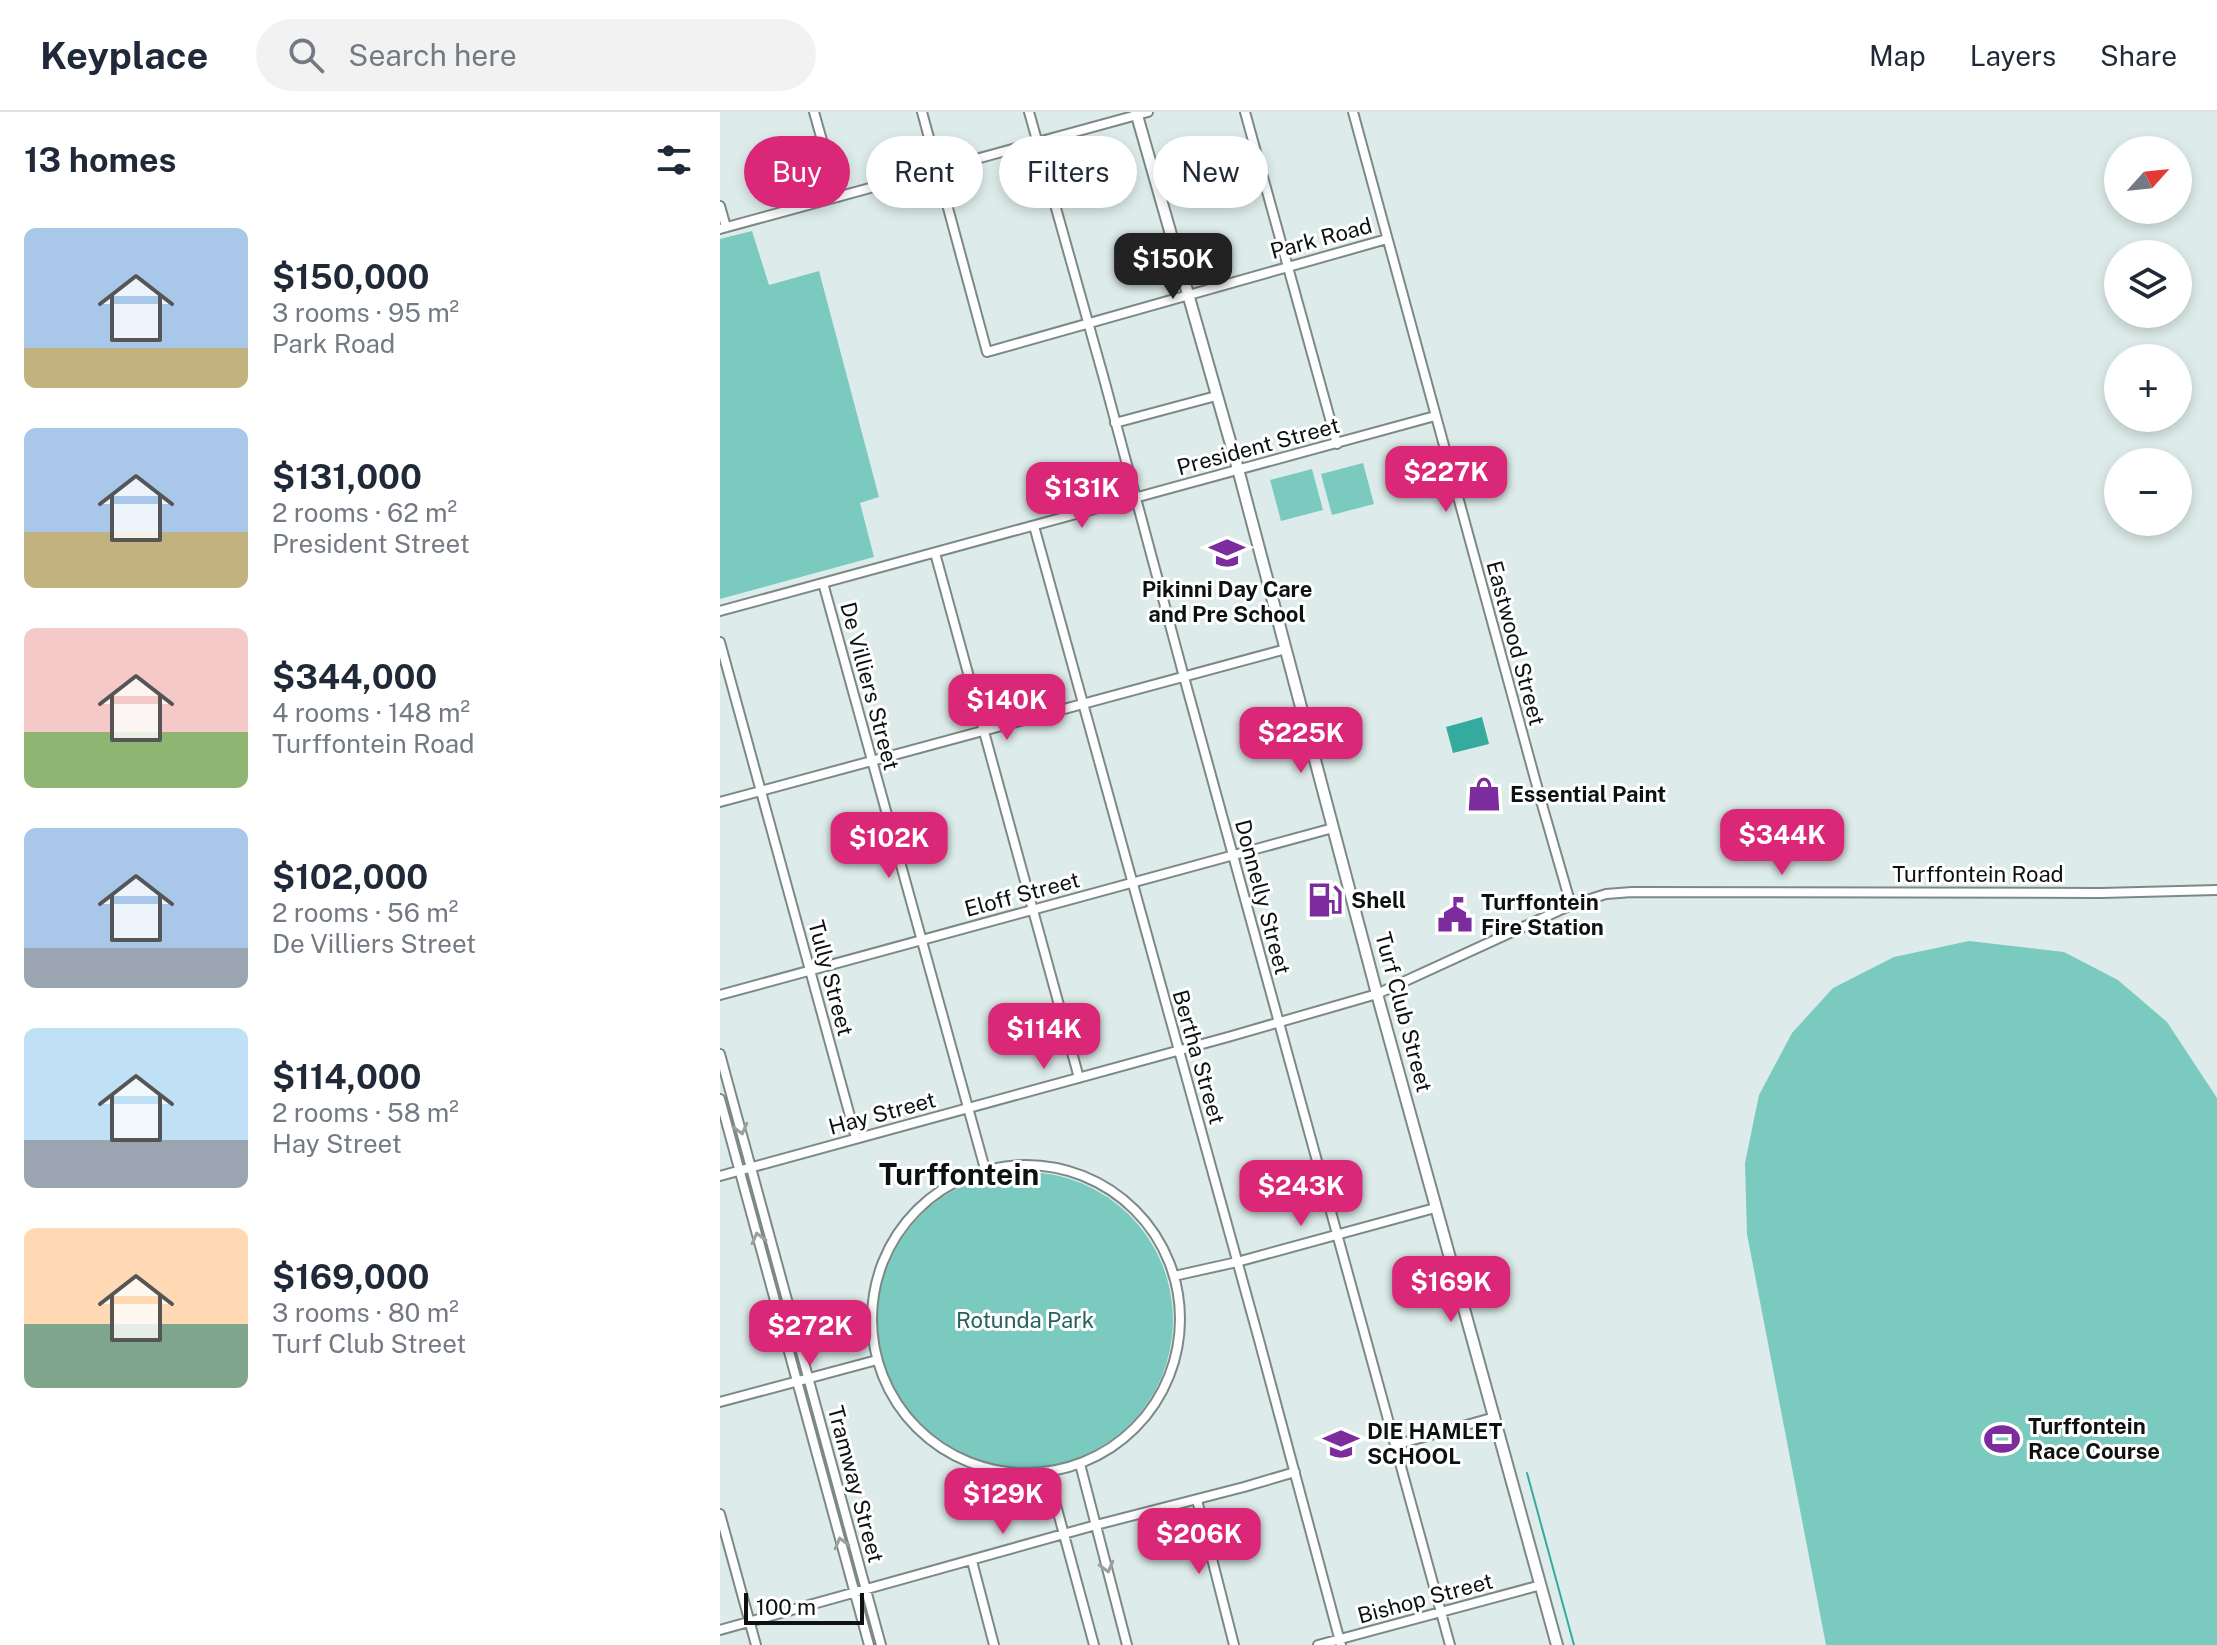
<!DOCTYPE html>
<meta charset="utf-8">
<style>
:root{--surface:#fff;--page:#f2f2f3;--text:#1f2937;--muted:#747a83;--line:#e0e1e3;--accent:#db2777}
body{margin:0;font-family:"Public Sans",sans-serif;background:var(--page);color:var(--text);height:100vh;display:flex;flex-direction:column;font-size:30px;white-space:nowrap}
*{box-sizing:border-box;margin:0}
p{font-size:26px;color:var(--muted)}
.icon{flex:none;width:44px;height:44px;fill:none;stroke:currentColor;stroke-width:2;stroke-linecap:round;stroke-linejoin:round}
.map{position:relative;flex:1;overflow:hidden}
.side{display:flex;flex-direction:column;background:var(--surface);width:720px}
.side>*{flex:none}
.top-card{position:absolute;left:24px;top:24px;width:760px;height:72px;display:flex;gap:16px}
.needle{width:52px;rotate:63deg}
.tools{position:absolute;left:1384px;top:24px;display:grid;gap:16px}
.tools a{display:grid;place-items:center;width:88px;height:88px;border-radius:50%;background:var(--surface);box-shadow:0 4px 12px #0003;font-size:40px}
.scale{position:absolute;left:24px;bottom:20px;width:120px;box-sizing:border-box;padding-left:8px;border:4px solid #0d1211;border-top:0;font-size:22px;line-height:28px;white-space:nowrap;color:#0d1211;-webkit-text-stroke:6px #fff;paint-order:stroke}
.price{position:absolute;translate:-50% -68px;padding:0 18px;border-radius:16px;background:var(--accent);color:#fff;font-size:26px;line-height:52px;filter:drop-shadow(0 2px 4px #0008)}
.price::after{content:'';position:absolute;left:50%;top:48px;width:24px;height:18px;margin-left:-12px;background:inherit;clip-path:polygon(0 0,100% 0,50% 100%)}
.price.selected{background:#222;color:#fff}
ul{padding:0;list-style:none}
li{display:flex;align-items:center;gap:24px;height:200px;padding:0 24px}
li span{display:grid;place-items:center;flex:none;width:224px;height:160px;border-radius:12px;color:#555}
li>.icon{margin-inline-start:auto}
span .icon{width:96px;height:96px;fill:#fffc;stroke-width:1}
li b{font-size:34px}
h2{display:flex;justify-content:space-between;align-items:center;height:96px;padding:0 24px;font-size:34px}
.chip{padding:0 28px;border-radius:36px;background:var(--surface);box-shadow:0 4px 12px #0003;font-size:28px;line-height:72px}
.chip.selected{background:var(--accent);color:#fff}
header{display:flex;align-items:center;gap:48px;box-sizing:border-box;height:112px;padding:0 40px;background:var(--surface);border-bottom:2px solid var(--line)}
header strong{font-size:38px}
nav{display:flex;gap:44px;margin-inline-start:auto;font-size:28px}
.search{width:560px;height:72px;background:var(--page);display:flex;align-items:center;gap:20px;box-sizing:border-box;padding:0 28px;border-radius:44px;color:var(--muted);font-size:30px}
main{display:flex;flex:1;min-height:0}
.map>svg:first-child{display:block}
.green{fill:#7bcac0}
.water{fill:#35aa9e}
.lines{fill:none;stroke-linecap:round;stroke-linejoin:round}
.stream{stroke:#35aa9e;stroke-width:2}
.minor-casing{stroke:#7c8987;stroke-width:12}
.major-casing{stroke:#7c8987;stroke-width:14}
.minor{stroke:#fff;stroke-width:8}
.major{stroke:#fff;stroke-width:10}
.oneway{stroke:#9ea0a0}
.labels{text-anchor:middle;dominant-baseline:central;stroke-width:6;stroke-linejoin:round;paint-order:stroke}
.street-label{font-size:22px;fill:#0d1211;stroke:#fff}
.poi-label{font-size:22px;font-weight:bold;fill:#0d1211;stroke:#fff;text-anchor:start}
.park-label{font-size:22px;fill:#24625b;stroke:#fff}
.district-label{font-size:30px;font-weight:bold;fill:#0d1211;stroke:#fff}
</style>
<header>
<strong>Keyplace</strong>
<div class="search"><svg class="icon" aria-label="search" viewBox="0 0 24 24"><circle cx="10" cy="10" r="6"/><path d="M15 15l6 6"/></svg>Search here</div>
<nav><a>Map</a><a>Layers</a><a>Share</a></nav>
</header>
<main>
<section class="side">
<h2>13 homes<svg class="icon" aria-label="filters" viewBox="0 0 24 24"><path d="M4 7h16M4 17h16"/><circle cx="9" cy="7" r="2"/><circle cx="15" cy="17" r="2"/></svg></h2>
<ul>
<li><span style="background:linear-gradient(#a9c7e8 75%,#c2b280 0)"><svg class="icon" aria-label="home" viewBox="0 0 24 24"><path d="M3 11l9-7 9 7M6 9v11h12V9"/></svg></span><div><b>$150,000</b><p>3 rooms · 95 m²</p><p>Park Road</p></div></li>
<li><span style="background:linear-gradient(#a9c7e8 65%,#c2b280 0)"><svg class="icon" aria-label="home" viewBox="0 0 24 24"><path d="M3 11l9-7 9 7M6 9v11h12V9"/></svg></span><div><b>$131,000</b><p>2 rooms · 62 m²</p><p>President Street</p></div></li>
<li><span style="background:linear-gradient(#f6c9c9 65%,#8fb573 0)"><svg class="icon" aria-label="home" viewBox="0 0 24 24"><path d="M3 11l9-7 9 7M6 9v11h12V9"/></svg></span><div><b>$344,000</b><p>4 rooms · 148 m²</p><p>Turffontein Road</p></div></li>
<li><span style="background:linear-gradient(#a9c7e8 75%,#9aa5b1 0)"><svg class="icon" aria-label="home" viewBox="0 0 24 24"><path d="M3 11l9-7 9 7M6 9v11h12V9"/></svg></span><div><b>$102,000</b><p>2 rooms · 56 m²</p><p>De Villiers Street</p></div></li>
<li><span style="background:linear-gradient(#bfe0f5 70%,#9aa5b1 0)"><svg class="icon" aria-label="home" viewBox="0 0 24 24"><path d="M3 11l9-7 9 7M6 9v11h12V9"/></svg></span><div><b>$114,000</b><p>2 rooms · 58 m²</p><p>Hay Street</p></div></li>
<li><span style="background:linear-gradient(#ffd9b3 60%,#7fa58c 0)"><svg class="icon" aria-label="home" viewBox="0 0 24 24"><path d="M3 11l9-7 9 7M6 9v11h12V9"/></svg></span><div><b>$169,000</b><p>3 rooms · 80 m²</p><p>Turf Club Street</p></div></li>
</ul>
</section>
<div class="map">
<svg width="1497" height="1533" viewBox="0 0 1497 1533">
<rect width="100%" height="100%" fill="#ddecea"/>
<path class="green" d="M32,119L49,173L99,159L159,385L140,391L154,445L0,487V127Z
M643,351L654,392L612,403L601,362Z
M592,357L603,398L561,409L550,368Z
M1249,829L1344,840L1398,868L1447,910L1497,986V1533H1106L1027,1122L1025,1051L1039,983L1072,921L1113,876L1174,845Z
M157 1208a148 148 0 1 1 296 0a148 148 0 1 1-296 0Z"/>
<path class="water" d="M762,605L769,632L733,641L726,615Z"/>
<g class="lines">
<path class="stream" d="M807,1361L854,1533"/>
<g class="minor-casing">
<path id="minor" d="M94,0L118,85
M202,0L267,240L667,127
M309,0L384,267L464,565L730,1533
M525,0L617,332
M633,0L821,689L851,793
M0,94L6,115
M0,117L428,0
M395,311L496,284
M314,414L539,1228L621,1533
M215,441L359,966
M103,471L265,1057
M0,499L715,304
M0,530L136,1026
M0,690L566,537
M0,883L613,716
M0,942L161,1533
M0,987L149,1533
M152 1207a154 154 0 1 1 308 0a154 154 0 1 1-308 0Z
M0,1064L508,925L657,882L851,793L886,782L912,780L1381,781L1497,778
M454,1164L517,1150L715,1096
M0,1290L157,1248
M675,1333L775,1305
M360,1352L407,1533
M327,1360L374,1533
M477,1388L514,1533
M0,1402L36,1533
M252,1449L274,1533
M0,1518L376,1413L524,1375L575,1360
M598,1533L821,1473"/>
</g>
<g class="major-casing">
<path id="major" d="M416,0L518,357L657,882L837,1533"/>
</g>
<use href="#minor" class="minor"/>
<use href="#major" class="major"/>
</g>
<defs><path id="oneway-chevron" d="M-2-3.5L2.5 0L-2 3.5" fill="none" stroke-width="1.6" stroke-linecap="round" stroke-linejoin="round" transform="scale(2)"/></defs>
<g class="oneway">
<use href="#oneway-chevron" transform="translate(21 1017) rotate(75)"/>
<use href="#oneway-chevron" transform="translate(38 1126) rotate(-105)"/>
<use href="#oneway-chevron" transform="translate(121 1431) rotate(-105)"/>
<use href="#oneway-chevron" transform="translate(387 1455) rotate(75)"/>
</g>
<defs>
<g id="school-bare" transform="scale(2.76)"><path d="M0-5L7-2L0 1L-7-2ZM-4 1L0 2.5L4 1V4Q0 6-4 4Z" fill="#7d2c9d" stroke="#fff" stroke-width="2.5" paint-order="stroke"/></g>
<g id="shop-bare" transform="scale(2.76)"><path d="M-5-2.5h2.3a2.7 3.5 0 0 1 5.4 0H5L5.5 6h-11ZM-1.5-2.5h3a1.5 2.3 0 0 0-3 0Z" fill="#7d2c9d" stroke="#fff" stroke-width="2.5" paint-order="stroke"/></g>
<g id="fuel-bare" transform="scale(2.76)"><path d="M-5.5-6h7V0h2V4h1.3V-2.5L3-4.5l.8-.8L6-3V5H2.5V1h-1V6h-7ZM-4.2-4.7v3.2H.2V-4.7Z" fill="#7d2c9d" stroke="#fff" stroke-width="2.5" paint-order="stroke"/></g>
<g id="civic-bare" transform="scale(2.76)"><path d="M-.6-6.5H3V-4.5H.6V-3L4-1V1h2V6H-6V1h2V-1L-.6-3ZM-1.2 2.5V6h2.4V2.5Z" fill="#7d2c9d" stroke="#fff" stroke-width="2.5" paint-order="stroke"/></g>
<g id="stadium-bare" transform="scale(2.76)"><path d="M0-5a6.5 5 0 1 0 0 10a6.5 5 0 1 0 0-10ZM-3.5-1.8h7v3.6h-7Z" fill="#7d2c9d" stroke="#fff" stroke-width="2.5" paint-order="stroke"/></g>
</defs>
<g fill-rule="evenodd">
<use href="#school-bare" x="507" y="441"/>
<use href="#shop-bare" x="764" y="682"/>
<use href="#fuel-bare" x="605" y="788"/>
<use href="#civic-bare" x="735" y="803"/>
<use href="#stadium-bare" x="1282" y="1327"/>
<use href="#school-bare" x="621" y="1332"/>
</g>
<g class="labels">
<g class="street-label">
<text transform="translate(601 126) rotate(-15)">Park Road</text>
<text transform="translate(538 334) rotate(-15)">President Street</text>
<text transform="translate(796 531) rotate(75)">Eastwood Street</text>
<text transform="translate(150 574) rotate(75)">De Villiers Street</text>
<text x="1258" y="762">Turffontein Road</text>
<text transform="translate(302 782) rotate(-15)">Eloff Street</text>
<text transform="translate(543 785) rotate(75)">Donnelly Street</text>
<text transform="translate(111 866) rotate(75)">Tully Street</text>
<text transform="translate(684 900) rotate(75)">Turf Club Street</text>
<text transform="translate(479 945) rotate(74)">Bertha Street</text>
<text transform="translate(162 1001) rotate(-15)">Hay Street</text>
<text transform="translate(136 1372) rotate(75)">Tramway Street</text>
<text transform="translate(705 1486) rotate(-15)">Bishop Street</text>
</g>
<g class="poi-label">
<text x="507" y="477" text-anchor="middle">Pikinni Day Care<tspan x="507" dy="25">and Pre School</tspan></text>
<text x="790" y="682">Essential Paint</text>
<text x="631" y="788">Shell</text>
<text x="761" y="790">Turffontein<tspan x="761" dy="25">Fire Station</tspan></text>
<text x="1308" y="1314">Turffontein<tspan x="1308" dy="25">Race Course</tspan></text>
<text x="647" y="1319">DIE HAMLET<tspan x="647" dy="25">SCHOOL</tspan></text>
</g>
<g class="park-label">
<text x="305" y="1208">Rotunda Park</text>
</g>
<g class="district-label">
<text x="239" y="1062">Turffontein</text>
</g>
</g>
</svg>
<div class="tools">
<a><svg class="needle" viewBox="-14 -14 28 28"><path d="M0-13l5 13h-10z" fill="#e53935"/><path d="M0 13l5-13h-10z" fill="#747a83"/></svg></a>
<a><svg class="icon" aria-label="layers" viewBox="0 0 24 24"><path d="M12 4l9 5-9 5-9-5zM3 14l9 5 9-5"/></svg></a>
<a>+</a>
<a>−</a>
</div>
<div class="scale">100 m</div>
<b class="price selected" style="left:453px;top:189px">$150K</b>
<b class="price" style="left:726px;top:402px">$227K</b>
<b class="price" style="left:362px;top:418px">$131K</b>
<b class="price" style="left:287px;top:630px">$140K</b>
<b class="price" style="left:581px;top:663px">$225K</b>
<b class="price" style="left:1062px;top:765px">$344K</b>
<b class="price" style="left:169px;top:768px">$102K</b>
<b class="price" style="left:324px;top:959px">$114K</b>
<b class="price" style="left:581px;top:1116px">$243K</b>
<b class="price" style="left:731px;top:1212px">$169K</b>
<b class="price" style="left:90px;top:1256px">$272K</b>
<b class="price" style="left:283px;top:1424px">$129K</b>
<b class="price" style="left:479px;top:1464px">$206K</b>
<div class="top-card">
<a class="chip selected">Buy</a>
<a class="chip">Rent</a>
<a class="chip">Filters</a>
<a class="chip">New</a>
</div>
</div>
</main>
